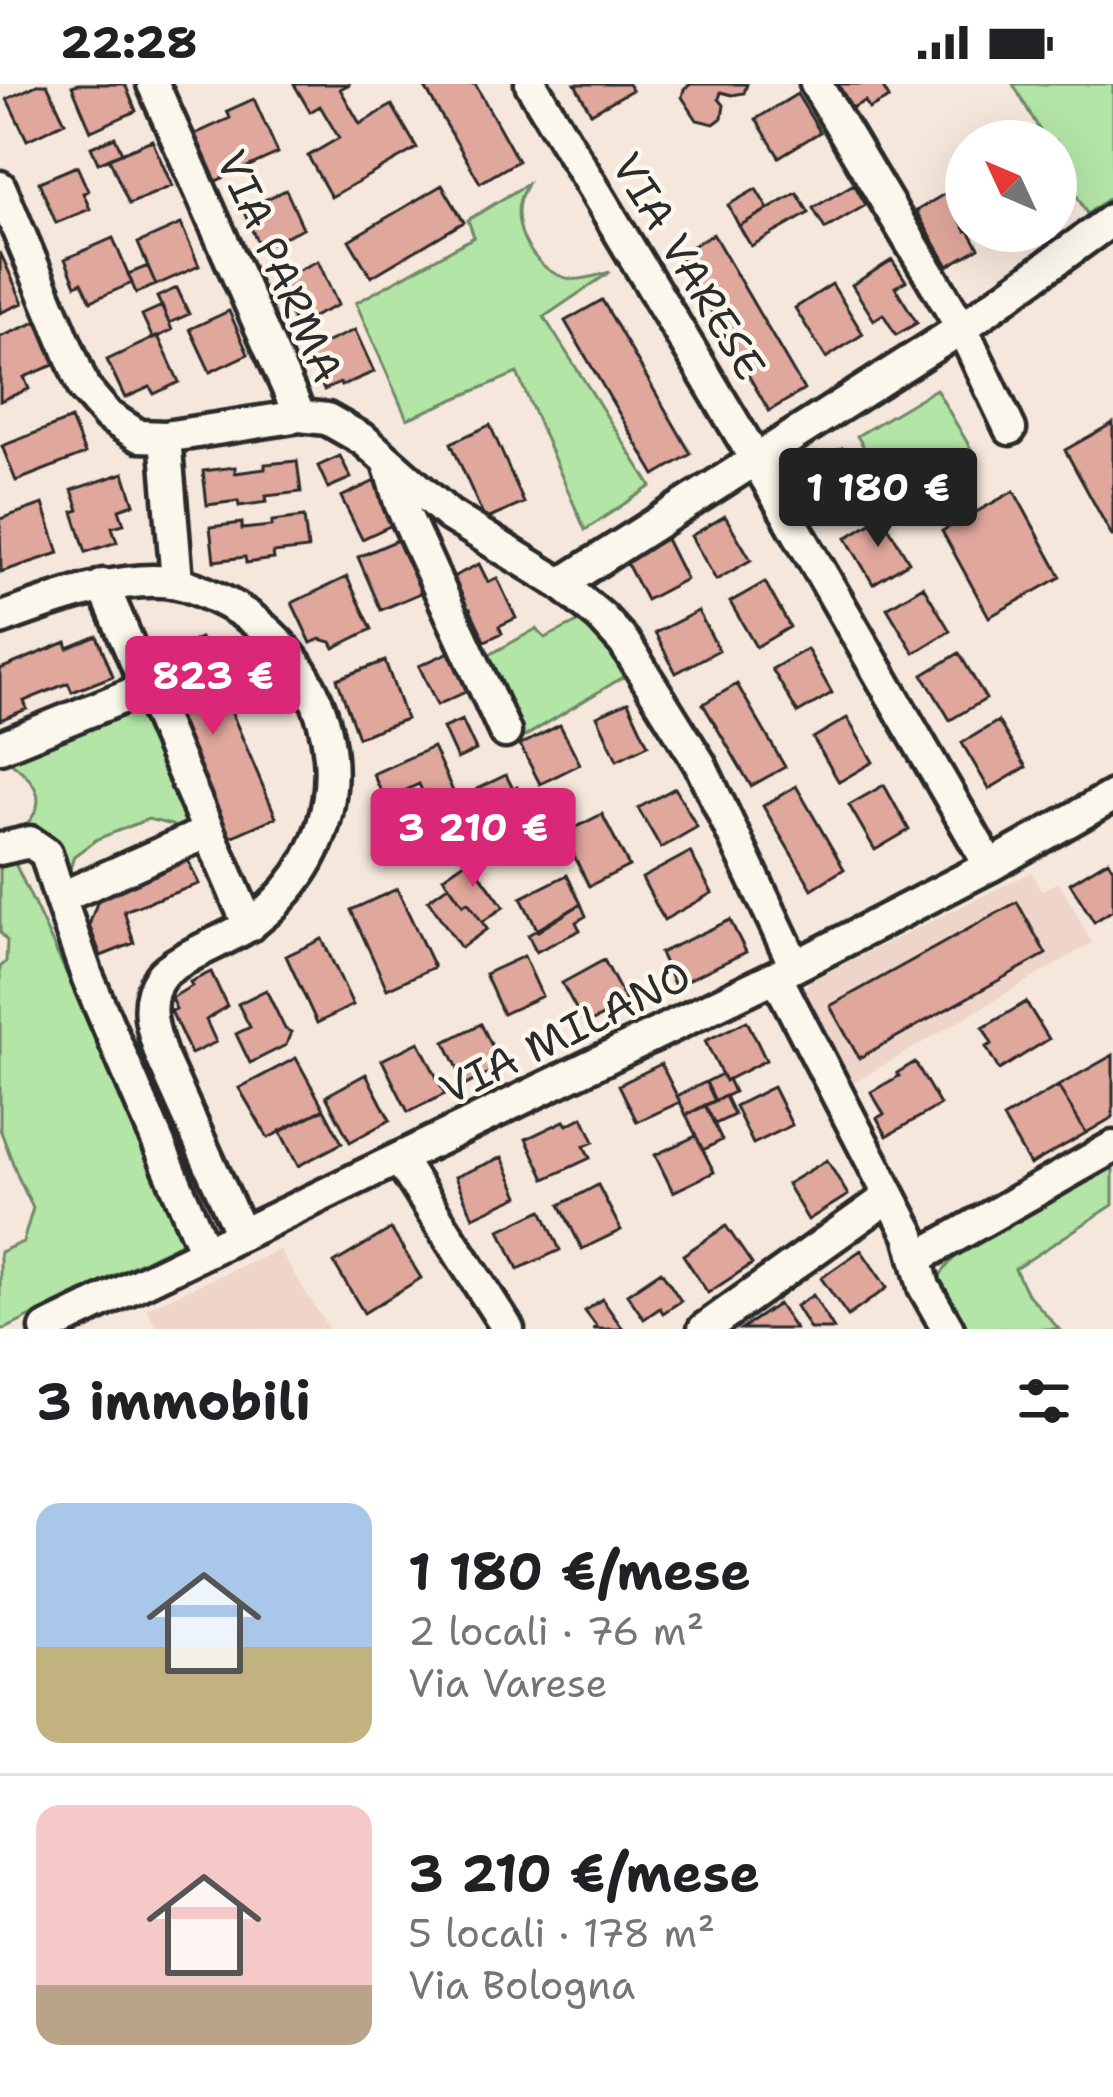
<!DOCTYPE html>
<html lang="it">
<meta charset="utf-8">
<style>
:root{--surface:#fff;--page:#f2f2f2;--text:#202124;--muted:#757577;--line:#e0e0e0;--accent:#db2777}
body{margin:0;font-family:"Shantell Sans",sans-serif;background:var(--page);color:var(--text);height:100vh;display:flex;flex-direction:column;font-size:45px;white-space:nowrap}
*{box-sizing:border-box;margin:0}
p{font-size:39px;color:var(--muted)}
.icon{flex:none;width:66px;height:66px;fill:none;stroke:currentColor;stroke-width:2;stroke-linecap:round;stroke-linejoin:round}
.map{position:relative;height:1245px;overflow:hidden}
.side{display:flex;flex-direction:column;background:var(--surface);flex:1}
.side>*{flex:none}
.needle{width:78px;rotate:314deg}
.buttons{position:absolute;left:945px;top:36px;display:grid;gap:24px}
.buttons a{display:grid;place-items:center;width:132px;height:132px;border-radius:50%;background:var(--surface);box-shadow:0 12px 48px #0002;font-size:60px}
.price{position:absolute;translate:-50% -102px;padding:0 27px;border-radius:12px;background:var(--accent);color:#fff;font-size:39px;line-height:78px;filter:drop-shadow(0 3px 6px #0008)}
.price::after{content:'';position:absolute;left:50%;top:72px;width:36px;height:27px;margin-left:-18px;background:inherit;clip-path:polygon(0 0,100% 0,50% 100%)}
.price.active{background:#222;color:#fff}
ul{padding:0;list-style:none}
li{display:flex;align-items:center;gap:36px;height:300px;padding:0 36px}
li+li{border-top:3px solid var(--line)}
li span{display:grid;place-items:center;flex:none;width:336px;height:240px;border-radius:24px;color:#555}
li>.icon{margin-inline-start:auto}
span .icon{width:144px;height:144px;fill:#fffc;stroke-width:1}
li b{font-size:51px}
h2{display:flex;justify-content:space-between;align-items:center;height:144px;padding:0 36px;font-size:51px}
.status{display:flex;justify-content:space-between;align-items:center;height:84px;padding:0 60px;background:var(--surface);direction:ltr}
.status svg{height:33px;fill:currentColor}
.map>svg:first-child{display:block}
.built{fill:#efd4c9}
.green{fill:#b3e5a6;stroke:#6f8868;stroke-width:3}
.building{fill:#e0a79c;stroke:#2b2b2b;stroke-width:3}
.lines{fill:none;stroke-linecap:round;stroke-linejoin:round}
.minor-casing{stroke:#2b2b2b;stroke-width:39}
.minor{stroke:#fbf7ec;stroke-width:30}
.labels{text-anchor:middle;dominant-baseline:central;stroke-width:9;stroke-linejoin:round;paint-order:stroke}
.street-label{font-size:42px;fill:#2b2b2b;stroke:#fbf7ec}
</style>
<div class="status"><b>22:28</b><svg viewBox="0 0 49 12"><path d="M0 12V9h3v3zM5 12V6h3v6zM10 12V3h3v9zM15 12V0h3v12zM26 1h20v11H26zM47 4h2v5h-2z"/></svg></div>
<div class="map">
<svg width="1113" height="1245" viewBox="0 0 1113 1245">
<rect width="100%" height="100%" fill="#f6e7dc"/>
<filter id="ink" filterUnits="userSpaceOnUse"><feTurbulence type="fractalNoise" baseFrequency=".00833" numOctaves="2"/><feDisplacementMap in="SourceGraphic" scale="24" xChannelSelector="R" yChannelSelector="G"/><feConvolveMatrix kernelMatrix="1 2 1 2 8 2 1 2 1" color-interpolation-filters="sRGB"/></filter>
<g filter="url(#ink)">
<path class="built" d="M1032,788L1041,807L1059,798L1092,859L852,1000L802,912L809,897Z
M279,1166L329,1245H158L146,1224Z"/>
<path class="green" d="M1013,0H1113V111L1087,130L1056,75V57H1046Z
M527,100C524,107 520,112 519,119C513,151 538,189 571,195C582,197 598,191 610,188L544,233L651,402L585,446L517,289L407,335L356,219L474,153L468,136Z
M936,305L978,377L902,422L857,352Z
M582,536L605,555L628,590L519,656L480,576L536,545L545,554Z
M143,612L199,741L180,748L172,741L148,735L97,755L74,772L67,795L21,745C53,718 35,695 6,675Z
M13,775L180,1132V1159L5,1245H0V1168L23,1158L33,1124L18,1093L0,1045V883L6,878L7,857L0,848V779Z
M1113,1073V1121L1015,1185L1026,1208L1059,1245H965L938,1194L966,1158Z"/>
<path class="building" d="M39,0H47L65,38L27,56L7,15Z
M78,0H125L136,27L91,47L72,2Z
M294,0H350L340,5L360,40L392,21L417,64L331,113L308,72L339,54L320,22L310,28Z
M423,0H475L518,77L480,99Z
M575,0H628L632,6L591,29Z
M691,0H747L744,9L732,11L721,8L719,15L724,21L722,34L714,40L697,36L682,13L684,5Z
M838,0H881L889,14L869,25L865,17L852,24Z
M797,10L820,48L779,73L756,35Z
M254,15L278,69L216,97L195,50L230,34L227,27Z
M115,53L122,69L98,79L91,63Z
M152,56L172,102L129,120L109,74Z
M77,82L88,107L83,109L90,125L56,139L39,98Z
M854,100L866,121L825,145L813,124Z
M442,101L464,138L371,193L349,156Z
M756,105L768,125L739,142L728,121Z
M286,106L303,144L260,164L243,126Z
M797,109L809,129L751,162L739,142Z
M946,109L966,147H969L979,164L948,182L916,127Z
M181,140L199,182L156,201L138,159Z
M713,150L804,306L769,327L678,170Z
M113,154L132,199L91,217L82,198L76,201L65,175Z
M0,168L23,219L0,229Z
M892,176L906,197L895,203L917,239L896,251L883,230L874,236L852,201Z
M318,177L338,221L295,241L275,197Z
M148,182L156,201L136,209L128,190Z
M832,200L863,250L826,274L795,224Z
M177,204L189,230L169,239L157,213Z
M602,216L691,370L655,391L565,237Z
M162,222L172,246L153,255L142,231Z
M229,227L248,270L210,288L190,245Z
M41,236L59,279L24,293L29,305L0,317V253Z
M355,246L374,288L341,302L340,299L324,306L307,267Z
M158,252L179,298L154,310L150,303L125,314L107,276Z
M71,335L85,370L16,397L2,362Z
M1113,339V452H1112L1065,366Z
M490,341L524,419L485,436L451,359Z
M842,364L870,410L833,432L806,386Z
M340,372L351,394L328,404L318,382Z
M297,377L301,408L266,412L267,418L239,422L238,417L207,421L203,387L235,383V389L265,385V380Z
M124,389L134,420L119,425L124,440L112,443L117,458L86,468L73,428L79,426L72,406Z
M375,397L396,439L362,455L341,413Z
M1014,407L1061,493L989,533L942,447Z
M43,420L59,469L1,488L0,435Z
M725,432L751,476L716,496L691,452Z
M882,432L909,478L873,500L846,454Z
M304,433L308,465L273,469L274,475L246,479L245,473L214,477L210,443L242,439V445L272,442V437Z
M400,455L423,508L381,526L358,473Z
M666,455L686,495L646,516L625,476Z
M479,480L488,498L497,494L516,534L499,542L502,549L485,557L470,525L461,529L445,497Z
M347,493L372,545L334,564L331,558L320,555L311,559L292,519Z
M765,498L790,543L756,563L730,518Z
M923,502L950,547L914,569L887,524Z
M698,527L719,566L676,589L655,549Z
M97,552L113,592L72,608L68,599L24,617L27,625L0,636V585L66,558L68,564Z
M200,554L276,733L226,755L150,575Z
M807,565L832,609L798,629L772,585Z
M454,566L472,605L437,621L419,582Z
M959,569L986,615L950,636L923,591Z
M385,577L406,635L358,653L337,595Z
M737,600L785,683L751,702L703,620Z
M628,618L648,661L617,676L597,632Z
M847,634L873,678L839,698L813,654Z
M462,636L476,666L457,675L443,644Z
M998,637L1026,683L989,705L962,659Z
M560,641L580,680L540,700L520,661Z
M433,663L456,714L446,743L421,733L426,716L419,700L385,716L373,690Z
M506,691L513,705L517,703L530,731L496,746L477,705Z
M884,701L909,746L875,766L849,721Z
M796,702L844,785L812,805L763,722Z
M675,704L697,743L661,764L638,724Z
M602,730L629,782L589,802L563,750Z
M184,768L199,800L124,827L134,859L101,872L89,841L98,816L107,804Z
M690,768L712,809L664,836L642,794Z
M469,775L504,823L482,838L468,818L463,821L443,793Z
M1108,776L1113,784V826L1094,838L1070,799Z
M567,791L581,820L538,847L521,814Z
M449,801L463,821L468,818L487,845L461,864L428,816Z
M397,805L434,883L387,905L351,826Z
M1017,818L1046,870L859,974L830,922Z
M581,820L586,832L576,838L580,846L536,868L528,851Z
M730,836L746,868L675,902L660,869Z
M322,855L353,921L317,939L286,872Z
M524,872L542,912L503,930L485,890Z
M604,876L627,919L585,941L562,899Z
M211,888L227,922L206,936L216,958L191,970L171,927L176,925L171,914L192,902L190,898Z
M266,906L285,945L291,948L286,961L250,979L236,950L250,943L238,920Z
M1026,918L1049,955L999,986L986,963L992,960L983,944Z
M747,937L766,976L725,997L705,957Z
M481,940L502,982L466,1001L445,958Z
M419,958L445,1010L408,1028L382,976Z
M1113,971V1033L1086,1049L1058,1002Z
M296,974L324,1025L268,1054L239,1004Z
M915,978L940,1021L887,1052L877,1034L884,1030L871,1008L899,992L897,989Z
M661,980L680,1018L637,1038L619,1001Z
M366,990L390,1036L350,1058L326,1012Z
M722,990L725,997L728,995L734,1008L715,1017L706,998Z
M706,998L715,1017L686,1031L677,1012Z
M1058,1002L1086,1049L1030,1081L1003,1034Z
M773,1003L792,1041L753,1060L735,1022Z
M725,1012L734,1031L715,1040L705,1021Z
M705,1021L722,1056L703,1066L686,1031Z
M324,1025L342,1059L298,1082L280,1047Z
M583,1033L594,1058L584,1062L590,1074L545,1095L526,1055L564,1037L567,1041Z
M696,1052L714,1088L673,1108L655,1071Z
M502,1073L519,1112L473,1133L455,1093Z
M827,1076L848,1111L808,1136L787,1100Z
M598,1101L621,1146L582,1165L560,1121Z
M542,1126L560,1166L518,1185L500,1146Z
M726,1142L752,1180L708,1209L683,1171Z
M391,1145L421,1194L364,1229L334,1179Z
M861,1166L887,1204L848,1232L821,1194Z
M661,1187L681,1217L663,1229L660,1224L644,1235L627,1210Z
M813,1211L834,1245H810L796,1222Z
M602,1215L623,1245H593L597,1243L585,1227Z
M778,1220L795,1245H741Z"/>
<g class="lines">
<g class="minor-casing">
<path id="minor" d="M153,0L300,332
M531,0L756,376L990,782
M816,0L962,244L1010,345
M0,103L84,304L108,332L139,352L165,353L300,332L327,335L364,356L449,431L561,500L601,533L624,558L700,680L795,882
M165,353L177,497
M388,379L400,419L505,648
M561,500L962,244L1113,135
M103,501L249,842
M0,535C52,516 141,482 194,504C220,515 243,526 264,545C342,612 354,728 287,806C276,819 260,834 246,843C225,857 173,875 160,893C143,918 152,944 161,971L241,1150
M0,663L146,604
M0,765L30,758L46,769L60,814L208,748
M60,814L87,892L205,1168
M776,892L910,1151L924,1203L948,1245
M399,1075L508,1245
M917,1174L1113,1063
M46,1245L776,892L990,782L1113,712
M704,1245L890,1112"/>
</g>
<use href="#minor" class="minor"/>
</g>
</g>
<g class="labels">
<g class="street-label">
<text transform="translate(280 182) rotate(66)">VIA PARMA</text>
<text transform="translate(689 182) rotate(59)">VIA VARESE</text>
<text transform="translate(565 948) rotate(-26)">VIA MILANO</text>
</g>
</g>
</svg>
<div class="buttons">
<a><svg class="needle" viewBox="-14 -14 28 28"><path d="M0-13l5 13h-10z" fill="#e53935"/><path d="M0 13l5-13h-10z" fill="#757577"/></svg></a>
</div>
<b class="price active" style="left:878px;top:466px">1 180 €</b>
<b class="price" style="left:213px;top:654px">823 €</b>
<b class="price" style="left:473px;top:806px">3 210 €</b>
</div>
<section class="side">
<h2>3 immobili<svg class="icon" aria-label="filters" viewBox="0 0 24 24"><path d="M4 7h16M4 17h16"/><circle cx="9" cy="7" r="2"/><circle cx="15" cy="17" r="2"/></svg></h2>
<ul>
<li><span style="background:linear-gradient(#a9c7e8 60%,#c2b280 0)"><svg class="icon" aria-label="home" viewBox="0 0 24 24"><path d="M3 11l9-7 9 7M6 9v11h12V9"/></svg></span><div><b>1 180 €/mese</b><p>2 locali · 76 m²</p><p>Via Varese</p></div></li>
<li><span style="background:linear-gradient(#f6c9c9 75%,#b9a48a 0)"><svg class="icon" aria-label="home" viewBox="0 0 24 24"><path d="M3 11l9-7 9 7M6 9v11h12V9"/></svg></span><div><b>3 210 €/mese</b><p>5 locali · 178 m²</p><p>Via Bologna</p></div></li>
</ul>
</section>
